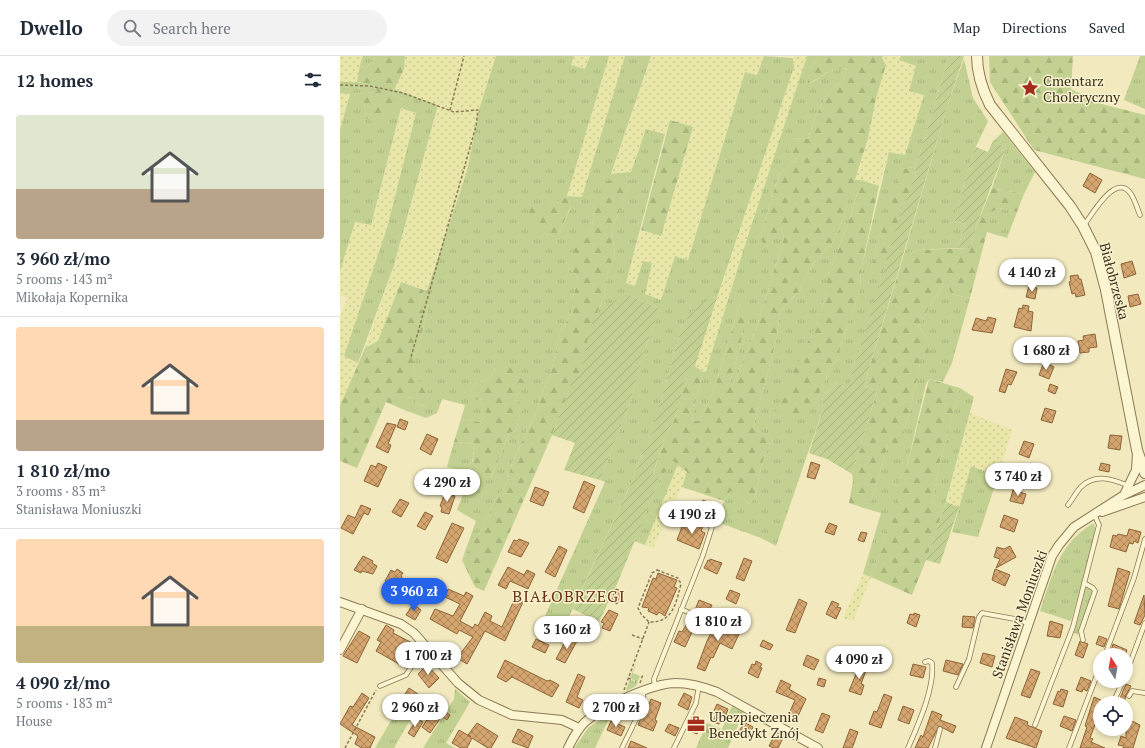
<!DOCTYPE html>
<meta charset="utf-8">
<style>
:root{--surface:#fff;--page:#f2f2f3;--text:#1f2937;--muted:#747a83;--line:#e0e1e3;--accent:#2563eb}
body{margin:0;font-family:"PT Serif",serif;background:var(--page);color:var(--text);height:100vh;display:flex;flex-direction:column;font-size:15px;white-space:nowrap}
*{box-sizing:border-box;margin:0}
p{font-size:13px;color:var(--muted)}
.icon{flex:none;width:22px;height:22px;fill:none;stroke:currentColor;stroke-width:2;stroke-linecap:round;stroke-linejoin:round}
.map{position:relative;flex:1;overflow:hidden}
.drawer{display:flex;flex-direction:column;background:var(--surface);width:340px}
.drawer>*{flex:none}
.needle{width:26px;rotate:349deg}
.tools{position:absolute;left:753px;top:592px;display:grid;gap:8px}
.tools a{display:grid;place-items:center;width:40px;height:40px;border-radius:50%;background:var(--surface);box-shadow:0 2px 6px #0003;font-size:20px}
.price{position:absolute;translate:-50% -34px;padding:0 9px;border-radius:14px;background:#fff;color:#222;font-size:13px;line-height:26px;filter:drop-shadow(0 1px 2px #0008)}
.price::after{content:'';position:absolute;left:50%;top:24px;width:12px;height:9px;margin-left:-6px;background:inherit;clip-path:polygon(0 0,100% 0,50% 100%)}
.price.selected{background:var(--accent);color:#fff}
ul{padding:0;list-style:none}
li{display:grid;align-content:center;gap:8px;height:212px;padding:0 16px}
li+li{border-top:1px solid var(--line)}
li span{display:grid;place-items:center;height:124px;border-radius:4px;color:#555}
li>.icon{margin-inline-start:auto}
span .icon{width:72px;height:72px;fill:#fffc;stroke-width:1}
li b{font-size:17px}
h2{display:flex;justify-content:space-between;align-items:center;height:48px;padding:0 16px;font-size:17px}
header{display:flex;align-items:center;gap:24px;box-sizing:border-box;height:56px;padding:0 20px;background:var(--surface);border-bottom:1px solid var(--line)}
header strong{font-size:19px}
nav{display:flex;gap:22px;margin-inline-start:auto;font-size:14px}
.search{width:280px;height:36px;background:var(--page);display:flex;align-items:center;gap:10px;box-sizing:border-box;padding:0 14px;border-radius:22px;color:var(--muted);font-size:15px}
main{display:flex;flex:1;min-height:0}
.map>svg:first-child{display:block}
.farmland{fill:url(#farmland-dots)}
.grass{fill:url(#grass-tufts);fill-rule:evenodd}
.forest{fill:url(#forest-firs)}
.garden{fill:url(#garden-furrows)}
.building{fill:url(#building-cross-hatch);stroke:#8e6438}
.lines{fill:none;stroke-linecap:round;stroke-linejoin:round}
.service-casing{stroke:#8c7955;stroke-width:5.5}
.minor-casing{stroke:#8c7955;stroke-width:10}
.tertiary-casing{stroke:#8c7955;stroke-width:12}
.path{stroke:#8c7955;stroke-width:1.5;stroke-dasharray:3 2;stroke-linecap:butt}
.service{stroke:#fcf5d2;stroke-width:4}
.minor{stroke:#fcf5d2;stroke-width:8}
.tertiary{stroke:#fcf5d2;stroke-width:10}
.labels{text-anchor:middle;dominant-baseline:central;stroke-width:3;stroke-linejoin:round;paint-order:stroke}
.poi-label{font-size:14px;fill:#3a2e1b;stroke:#f9f2ce;text-anchor:start}
.street-label{font-size:14px;fill:#3a2e1b;stroke:#f9f2ce}
.quarter-label{font-size:16px;letter-spacing:1px;fill:#6b3216;stroke:#f9f2ce}
</style>
<header>
<strong>Dwello</strong>
<div class="search"><svg class="icon" aria-label="search" viewBox="0 0 24 24"><circle cx="10" cy="10" r="6"/><path d="M15 15l6 6"/></svg>Search here</div>
<nav><a>Map</a><a>Directions</a><a>Saved</a></nav>
</header>
<main>
<section class="drawer">
<h2>12 homes<svg class="icon" aria-label="filters" viewBox="0 0 24 24"><path d="M4 7h16M4 17h16"/><circle cx="9" cy="7" r="2"/><circle cx="15" cy="17" r="2"/></svg></h2>
<ul>
<li><span style="background:linear-gradient(#dfe7d0 60%,#b9a48a 0)"><svg class="icon" aria-label="home" viewBox="0 0 24 24"><path d="M3 11l9-7 9 7M6 9v11h12V9"/></svg></span><div><b>3 960 zł/mo</b><p>5 rooms · 143 m²</p><p>Mikołaja Kopernika</p></div></li>
<li><span style="background:linear-gradient(#ffd9b3 75%,#b9a48a 0)"><svg class="icon" aria-label="home" viewBox="0 0 24 24"><path d="M3 11l9-7 9 7M6 9v11h12V9"/></svg></span><div><b>1 810 zł/mo</b><p>3 rooms · 83 m²</p><p>Stanisława Moniuszki</p></div></li>
<li><span style="background:linear-gradient(#ffd9b3 70%,#c2b280 0)"><svg class="icon" aria-label="home" viewBox="0 0 24 24"><path d="M3 11l9-7 9 7M6 9v11h12V9"/></svg></span><div><b>4 090 zł/mo</b><p>5 rooms · 183 m²</p><p>House</p></div></li>
</ul>
</section>
<div class="map">
<svg width="805" height="692" viewBox="0 0 805 692">
<defs>
<pattern id="farmland-dots" width="8" height="8" patternUnits="userSpaceOnUse"><rect width="8" height="8" fill="#e9e6aa"/><path d="M2 2h.1M6 6h.1" fill="none" stroke="#c9c692" stroke-width="1.8" stroke-linecap="round"/></pattern>
<pattern id="grass-tufts" width="24" height="20" patternUnits="userSpaceOnUse"><rect width="24" height="20" fill="#c2d191"/><path d="M3 7l-1-3M5 7V3M7 7l1-3M15 17l-1-3M17 17v-4M19 17l1-3" fill="none" stroke="#a7b47c"/></pattern>
<pattern id="forest-firs" width="22" height="20" patternUnits="userSpaceOnUse"><rect width="22" height="20" fill="#c2d191"/><path d="M5 1l3.5 6h-7zM16 11l3.5 6h-7z" fill="#a7b47c"/></pattern>
<pattern id="garden-furrows" width="10" height="10" patternUnits="userSpaceOnUse"><rect width="10" height="10" fill="#c2d191"/><path d="M-1 1l2-2M0 10L10 0M9 11l2-2" fill="none" stroke="#a7b47c"/></pattern>
<pattern id="building-cross-hatch" width="8" height="8" patternUnits="userSpaceOnUse"><rect width="8" height="8" fill="#d5a56f"/><path d="M0 0l8 8M0 8l8-8" fill="none" stroke="#ae875a"/></pattern>
</defs>
<rect width="100%" height="100%" fill="#f2e9be"/>
<path class="farmland" d="M0,0H23L17,26H0Z
M65,0H156L139,54L127,115L86,234L61,226L38,286L25,292L54,209L98,49L54,33L64,13Z
M234,0H250L245,13L231,9Z
M269,0H285L278,23L242,141L227,140Z
M311,0H424L417,19L405,16L348,204L335,200L321,244L305,238L312,207L303,206L295,230L286,227L301,174L321,180L326,162L331,64L325,78L306,73L291,116L271,119Z
M454,0H467L405,189L366,315L363,316L355,310L454,11Z
M543,0H561L559,4L576,10L584,39L565,99L549,96L539,130L521,124H514L528,82L536,42L546,9L542,2Z
M0,37H10L0,74Z
M61,52L76,56L47,172L4,300L18,307L0,350V262L7,242L0,239V215L15,165L31,169Z
M630,357L672,374L658,420L631,410L619,451L606,446Z
M338,408L347,416L342,431L313,492L305,489Z
M523,518L531,521L513,565L503,562Z"/>
<path class="grass" d="M23,0H37L25,13L20,9Z
M156,0H234L231,9L245,13L250,0H269L227,140L242,141L285,0H311L271,118L291,116L306,73L325,78L286,227L295,230L303,205L312,207L305,238L321,244L335,200L348,204L405,16L417,19L424,0L453,2L454,11L377,242L371,241L342,270L307,394H303L293,423L227,565L205,560L265,426L260,424L289,350L303,299L320,253L286,237L256,261L264,240L268,215L275,201L272,174L290,126L255,148L252,171L244,181L228,211L239,222L232,244V255L220,277L210,321L200,341L197,355L173,404L166,429L157,441L142,472L122,504L136,465L117,454L131,417L107,411L114,386L135,388L132,406L151,422L169,377L176,375L180,358L184,350L176,344L155,312L151,322L135,328L130,338L134,344L146,343V360L140,366L121,363L125,349L102,343L97,357L86,362L67,355V342L75,341V347L86,351L73,309L88,254L78,253L84,234H87L127,115L139,54ZM227,140L231,151L218,179L209,151Z
M467,0H479L469,12V28L490,15L507,12L503,25L489,34L474,64L468,83L451,82L458,102L439,118L420,182L441,171L444,182L417,270L395,326H390L400,291L407,247H400L373,337L359,365L351,364L363,316L366,315L405,189Z
M561,0H609L579,100L574,111L562,113L530,216L542,219L508,332L495,326L491,333L482,338L483,353L436,490L421,482L377,466L384,445L391,435L410,448L415,440L422,407L432,384L429,380L413,372L437,281L440,256L460,234L472,209L492,188L503,162L514,124H521L510,162L488,220V235L476,268L474,350L491,310L496,305L520,233L521,214L549,96L565,99L584,39L569,35L576,10L559,4Z
M800,0H805V53L784,44Z
M624,3L633,42L648,65L632,99L614,165L625,168L618,192L578,194L564,198L608,48Z
M0,26H17L34,29L37,36L14,38L24,47L26,62L54,49L62,43L52,38L54,33L98,49L54,209L18,307L4,300L47,172L76,57L61,52L31,169L15,166L0,215V74L10,38L0,37Z
M663,76L695,116L684,138L652,132L666,91L653,85Z
M659,152L677,156L667,182L647,176V159Z
M605,225L611,238L630,242L612,307L603,326L589,323L586,328L566,414L555,429L562,431L531,521L523,518L541,457L527,453L531,445L548,389L564,377L579,315L580,304L587,282L578,270Z
M620,332L634,341L604,452L592,447L600,405Z
M333,405L338,408L305,489L294,485L320,423Z
M631,410L658,420L638,481L612,476Z
M752,468H754L756,475L731,565L700,555C712,520 718,489 752,468Z
M746,531L753,536L738,579L734,577Z
M297,604L293,617L300,620L296,630L287,635L286,634L290,623L294,626L295,624L290,622Z
M115,633L130,646L106,687L115,692H83L114,643Z
M63,644L77,652L54,692H35Z
M392,650L404,656L388,692H374L378,677L381,675Z
M271,658L255,692H234L249,671Z"/>
<path class="forest" d="M37,0H65L64,13L52,38L62,43L34,67L26,62L24,47L13,38L37,36L34,29L17,26L20,9L25,13Z
M479,0H543L542,2L546,9L536,42L528,82L503,162L492,188L472,209L460,234L440,256L437,281L413,372L429,380L432,384L422,407L415,440L410,448L391,435L384,445L342,431L347,416L333,405L320,423L313,419L324,383L336,360L346,320L355,310L363,316L351,364L359,365L373,337L400,247H408L400,291L390,326H395L417,270L444,182L441,171L426,192L420,182L439,118L458,102L448,95L451,82L468,83L474,64L489,34L503,25L507,12L490,15L468,28L469,12Z
M649,0H733L731,33L762,48L805,59V123L694,94L650,26Z
M330,64L353,71L321,180L301,174Z
M574,111L576,117L558,168L542,219L530,216L557,125L562,113Z
M280,122L290,126L272,174L275,201L268,215L264,240L256,261L248,285L243,310L238,321H234L212,379L144,535L135,531L122,504L142,472L157,441L166,429L173,404L197,355L200,341L210,321L220,277L232,255V244L239,222L228,211L230,198L252,171L255,148L265,126Z
M521,124L539,130L521,214L520,233L496,305L491,310L474,350L463,362L446,361L435,355L476,268L488,235V220L510,162Z
M652,132L684,138L677,156L659,152L647,159V176L630,242L611,238L605,225L578,270L587,282L589,298L580,304L579,315L564,377L559,389H548L531,445L527,453L509,447L513,425L512,418L537,335L524,330L564,198L578,194L630,192L637,168Z
M227,140L231,150L218,179L204,178L187,166L191,148L209,151Z
M61,226L84,234L78,253L88,254L73,309L79,326L89,330L86,351L75,347L74,341L67,342V355L46,346L17,412L0,405V350L25,292L38,285Z
M162,309L171,312L185,327L176,344L185,350L180,358L176,375L169,377L151,422L143,426L131,417L135,388L114,386L121,363L140,366L146,360V343L134,344L130,338L135,328L151,322L155,312Z
M589,323L620,332L600,405L592,447L604,452L586,504L572,539L531,521L561,431L555,429L566,414Z
M367,667L381,673L378,677L374,692H356Z"/>
<path class="garden" d="M609,0H624L608,48L524,330L537,335L512,418L487,403L469,397L483,353L482,338L491,333L495,326L508,331L557,168L576,117L574,111L579,100Z
M653,85L666,91L637,168L630,192H618L625,168L614,165L632,99L636,91L648,96Z
M286,237L320,253L303,299L289,350L260,424L224,414L235,387L212,379L234,320L238,321C245,306 248,270 256,260C263,251 277,244 286,237Z
M371,241L377,242L355,310L346,321L336,360L324,383L313,418L320,423L277,528L259,566L233,553L293,423L303,394L307,393L342,270L356,250Z
M606,446L619,451L600,508L586,504Z"/>
<path class="building" d="M750,117L762,124L755,137L743,130Z
M792,205L796,218L784,222L781,208Z
M738,219L739,223H741L745,239L736,241L735,237L732,238L729,226L731,225L730,220Z
M689,230L697,232L695,243L686,241Z
M798,238L801,248L790,251L788,240Z
M683,249L689,250L688,255L693,256L691,275L674,271L679,252L682,253Z
M648,261L656,263L652,277L632,274L636,262L646,265Z
M755,278L757,291L749,292V296L740,297L738,285L744,284L743,280Z
M704,306L714,311L709,323L699,319Z
M666,313L677,316L671,329L668,328L665,337L659,335Z
M710,328L718,331L715,338L708,335Z
M705,352L716,355L712,367L701,364Z
M60,363L68,366L65,374L57,371Z
M47,367L56,369L48,388L51,389L48,397L36,391Z
M87,378L98,383L91,399L80,393Z
M770,379L782,380L780,394L768,392Z
M684,385L694,388L689,402L679,398Z
M471,406L480,409L475,423L467,421Z
M38,407L47,411L38,431L24,425L31,409L36,411Z
M761,407L770,409L769,416L759,414Z
M96,424L103,428L99,436L92,433Z
M244,425L255,430L244,457L233,452Z
M195,431L209,436L203,450L190,445Z
M673,434L686,438L683,448L670,445Z
M105,437L115,440L109,458L101,456L102,451L100,450Z
M60,443L69,447L61,461L52,456Z
M363,444L374,449L371,457L360,451Z
M21,449L31,453L28,459L24,457L13,478L1,472L8,459L15,462Z
M85,456L93,460L85,474L77,470Z
M664,459L678,464L674,476L660,471Z
M353,466L363,470L361,475L365,477L359,493L337,484L343,468L351,471Z
M112,467L124,472L107,507L96,502Z
M489,467L497,470L494,479L485,476Z
M789,473L801,476L798,487L794,485L793,488L789,487L786,496L770,491L773,479L777,480L778,478L787,480Z
M521,476L527,477L524,486L518,484Z
M179,483L189,487L181,501L168,496L174,484L177,485Z
M219,490L227,494L215,521L205,516Z
M670,490L676,501L656,512L660,503L654,501L657,491L664,493Z
M23,500L33,505L32,507L37,510L33,518L22,515L21,517L14,514Z
M404,502L412,505L404,525L396,522Z
M370,503L382,507L377,518L364,512L368,504L370,505Z
M168,511L184,519L187,514L195,518L188,533L170,525L166,533L158,529Z
M778,512L790,516L779,553L768,550Z
M57,513L63,517L61,520L62,521L56,532L45,525L51,514L55,516Z
M655,513L670,519L665,530L652,524Z
M318,517L337,524L334,531L337,532L325,560L319,556L317,559L308,555L309,552L302,551L313,522L316,523Z
M108,533L124,540L126,536L133,540L120,565L133,572L135,568L138,570L145,556L152,560L150,565L162,571L175,542L183,546L165,585L145,575L127,608L117,602L133,581L119,574L117,578L90,563L95,553L113,560L120,548L105,541Z
M276,533L282,535L277,548L271,545Z
M390,534L400,538L396,548L386,543Z
M804,539L805,559L800,569L794,567Z
M459,543L467,547L455,577L446,574Z
M359,544L372,549L367,559L355,554Z
M492,545L499,548L497,551L501,552L496,563L486,558Z
M73,548L81,554L75,564L66,559Z
M269,554L278,558L270,575L262,572L264,567L261,566Z
M574,557L580,559L576,571L567,567L570,558L574,559Z
M623,560L635,561L633,572L622,571Z
M378,563L392,570L393,568L399,570L396,577L399,578L392,593L380,587L373,602L371,601L365,615L357,612L367,585Z
M710,565L723,569L720,582L707,580Z
M348,566L355,570L345,591L334,586L339,575L342,576Z
M46,569L54,574L53,577L78,590L66,612L36,595L41,586L37,584Z
M19,575L30,581L17,607L3,600Z
M228,580L237,585L225,607L216,603Z
M759,580L767,583L764,591L756,588Z
M196,583L209,589L205,597L192,591Z
M423,584L433,589L430,594L420,590Z
M740,585L748,588L743,602L735,599Z
M773,588L787,594L785,599H770Z
M540,593L547,595L546,598H548L544,609L533,605L536,594L539,595Z
M643,597L655,600L652,611L640,607Z
M467,599L479,604L474,614L463,609Z
M165,604L207,625L210,624L219,629L212,641L172,621L166,626L157,621Z
M606,604L623,608L618,619L603,615Z
M416,605L422,608L420,611L422,612L418,622L408,617L412,608L415,609Z
M521,606L528,609L521,628L524,629L521,639L509,635Z
M573,608L586,611L583,622L570,619Z
M87,609L99,622L89,632L78,618Z
M691,613L700,616L690,642L681,639Z
M238,618L245,621L237,641L243,644L239,652L226,646Z
M741,621L751,625L747,635L743,633L742,636L736,634Z
M479,622L486,624L484,631L477,629Z
M441,624L451,629L449,633L466,643L457,662L449,658L455,644L436,636Z
M786,628L791,630L786,639L784,647H778Z
M69,632L78,638L74,643L65,638Z
M721,633L728,635L723,651L713,648L718,635L720,636Z
M22,637L29,642L12,669L35,681L30,692H22L15,688L18,680L0,668L10,650L13,651Z
M344,637L352,641L348,654L338,649Z
M544,638L552,641L541,672L529,668L534,655L537,656Z
M754,641L761,644L760,655L750,682L753,683L751,686L765,692H740L747,671L745,670Z
M311,643L321,647L315,664L317,665L313,675L298,669L302,659L304,660Z
M90,645L110,659L107,664L102,660L90,677L82,671L93,655L86,650Z
M51,646L59,651L53,660L45,655Z
M377,648L388,653L385,662L382,661L379,668L373,666L376,658L373,657Z
M563,650L574,654L569,668L558,664Z
M592,655L602,659L600,664L616,670L613,677L599,670L588,692H575L581,679L583,681Z
M482,657L490,660L483,677L475,674Z
M724,660L736,664L732,675L720,670Z
M675,661L688,666L687,669L702,675L696,692L666,682Z
M352,662L362,666L357,678L347,674Z
M786,662L800,669L793,692H783L784,690L778,689L781,680L786,682Z
M77,663L83,666L74,681L68,677Z
M271,665L285,671L281,680L267,674Z
M404,666L413,671L408,682L398,678Z
M137,667L158,680L151,692H148L132,682L127,692H121L112,687L119,674L131,681L128,679Z
M329,668L339,672L335,680L325,675Z
M178,673L193,680L188,692L172,686Z
M510,673L518,676L513,690L512,692H503Z
M436,676L444,680L438,692H434L429,690Z
M291,685L307,692H288Z"/>
<g class="lines">
<g class="service-casing">
<path id="service" d="M744,169C752,159 776,115 791,138C795,144 797,152 800,159
M728,449C733,443 736,436 741,431C755,417 773,423 789,430
M341,553L368,565
M743,584L741,575L755,535L753,532L744,527
M765,599L794,522L805,483
M786,618L805,567
M40,630L66,619L85,589
M315,630L314,623L363,499L372,471L369,469L370,464L366,457L355,453L352,461L369,469
M616,631L629,603L639,561L642,557L675,563L688,567
M789,640L792,635L805,637
M773,647L783,625
M695,669L733,571L759,469L754,458
M282,692C288,678 306,649 303,635
M334,692L356,647L358,635
M568,692C578,669 595,632 592,607L589,605L585,606
M595,692L600,673
M729,692L760,611"/>
</g>
<g class="minor-casing">
<path id="minor" d="M784,439L805,429
M762,456L805,441
M0,546L61,568L74,577L118,627L139,644L172,659L222,664L239,672
M0,594L22,553
M228,692C233,682 237,674 245,666C263,650 311,628 335,627C350,627 364,631 377,636L478,692
M646,692L712,500L719,489L734,471L784,439L796,414L797,396"/>
</g>
<g class="tertiary-casing">
<path id="tertiary" d="M637,0C637,18 642,33 650,49L730,150L743,170L756,196L766,234L797,394L805,417"/>
</g>
<path class="path" d="M0,29L30,30L63,37L114,56L138,54L136,70L71,301
M110,54L124,0
M317,514L338,522L341,528C336,547 333,567 309,566L301,558L298,552L312,517Z
M292,579L303,583
M288,622L293,624
M300,627L303,618
M284,634L309,566
M5,692L36,634"/>
<use href="#service" class="service"/>
<use href="#minor" class="minor"/>
<use href="#tertiary" class="tertiary"/>
</g>
<defs>
<g id="sight-bare" transform="scale(1.38)"><path d="M0-6L1.8-2.2L6-1.7L2.9 1.2L3.7 5.4L0 3.3L-3.7 5.4L-2.9 1.2L-6-1.7L-1.8-2.2Z" fill="#a22d1e" stroke="#f9f2ce" stroke-width="2.5" paint-order="stroke"/></g>
<g id="office-bare" transform="scale(1.38)"><path d="M-6-3h4V-5.5h4V-3h4V5H-6ZM-1-4.5V-3h2v-1.5ZM-6 0V1H6V0Z" fill="#a22d1e" stroke="#f9f2ce" stroke-width="2.5" paint-order="stroke"/></g>
</defs>
<g fill-rule="evenodd">
<use href="#sight-bare" x="690" y="32"/>
<use href="#office-bare" x="356" y="668"/>
</g>
<g class="labels">
<g class="poi-label">
<text x="703" y="24">Cmentarz<tspan x="703" dy="16">Choleryczny</tspan></text>
<text x="369" y="660">Ubezpieczenia<tspan x="369" dy="16">Benedykt Znój</tspan></text>
</g>
<g class="street-label">
<text transform="translate(775 225) rotate(75)">Białobrzeska</text>
<text transform="translate(679 558) rotate(-70)">Stanisława Moniuszki</text>
</g>
<g class="quarter-label">
<text x="229" y="540">BIAŁOBRZEGI</text>
</g>
</g>
</svg>
<div class="tools">
<a><svg class="needle" viewBox="-14 -14 28 28"><path d="M0-13l5 13h-10z" fill="#e53935"/><path d="M0 13l5-13h-10z" fill="#747a83"/></svg></a>
<a><svg class="icon" aria-label="locate" viewBox="0 0 24 24"><circle cx="12" cy="12" r="6"/><path d="M12 2v4M12 18v4M2 12h4M18 12h4"/></svg></a>
</div>
<b class="price" style="left:692px;top:237px">4 140 zł</b>
<b class="price" style="left:706px;top:315px">1 680 zł</b>
<b class="price" style="left:678px;top:441px">3 740 zł</b>
<b class="price" style="left:107px;top:447px">4 290 zł</b>
<b class="price" style="left:352px;top:479px">4 190 zł</b>
<b class="price selected" style="left:74px;top:556px">3 960 zł</b>
<b class="price" style="left:378px;top:586px">1 810 zł</b>
<b class="price" style="left:227px;top:594px">3 160 zł</b>
<b class="price" style="left:88px;top:620px">1 700 zł</b>
<b class="price" style="left:519px;top:624px">4 090 zł</b>
<b class="price" style="left:75px;top:672px">2 960 zł</b>
<b class="price" style="left:276px;top:672px">2 700 zł</b>
</div>
</main>
